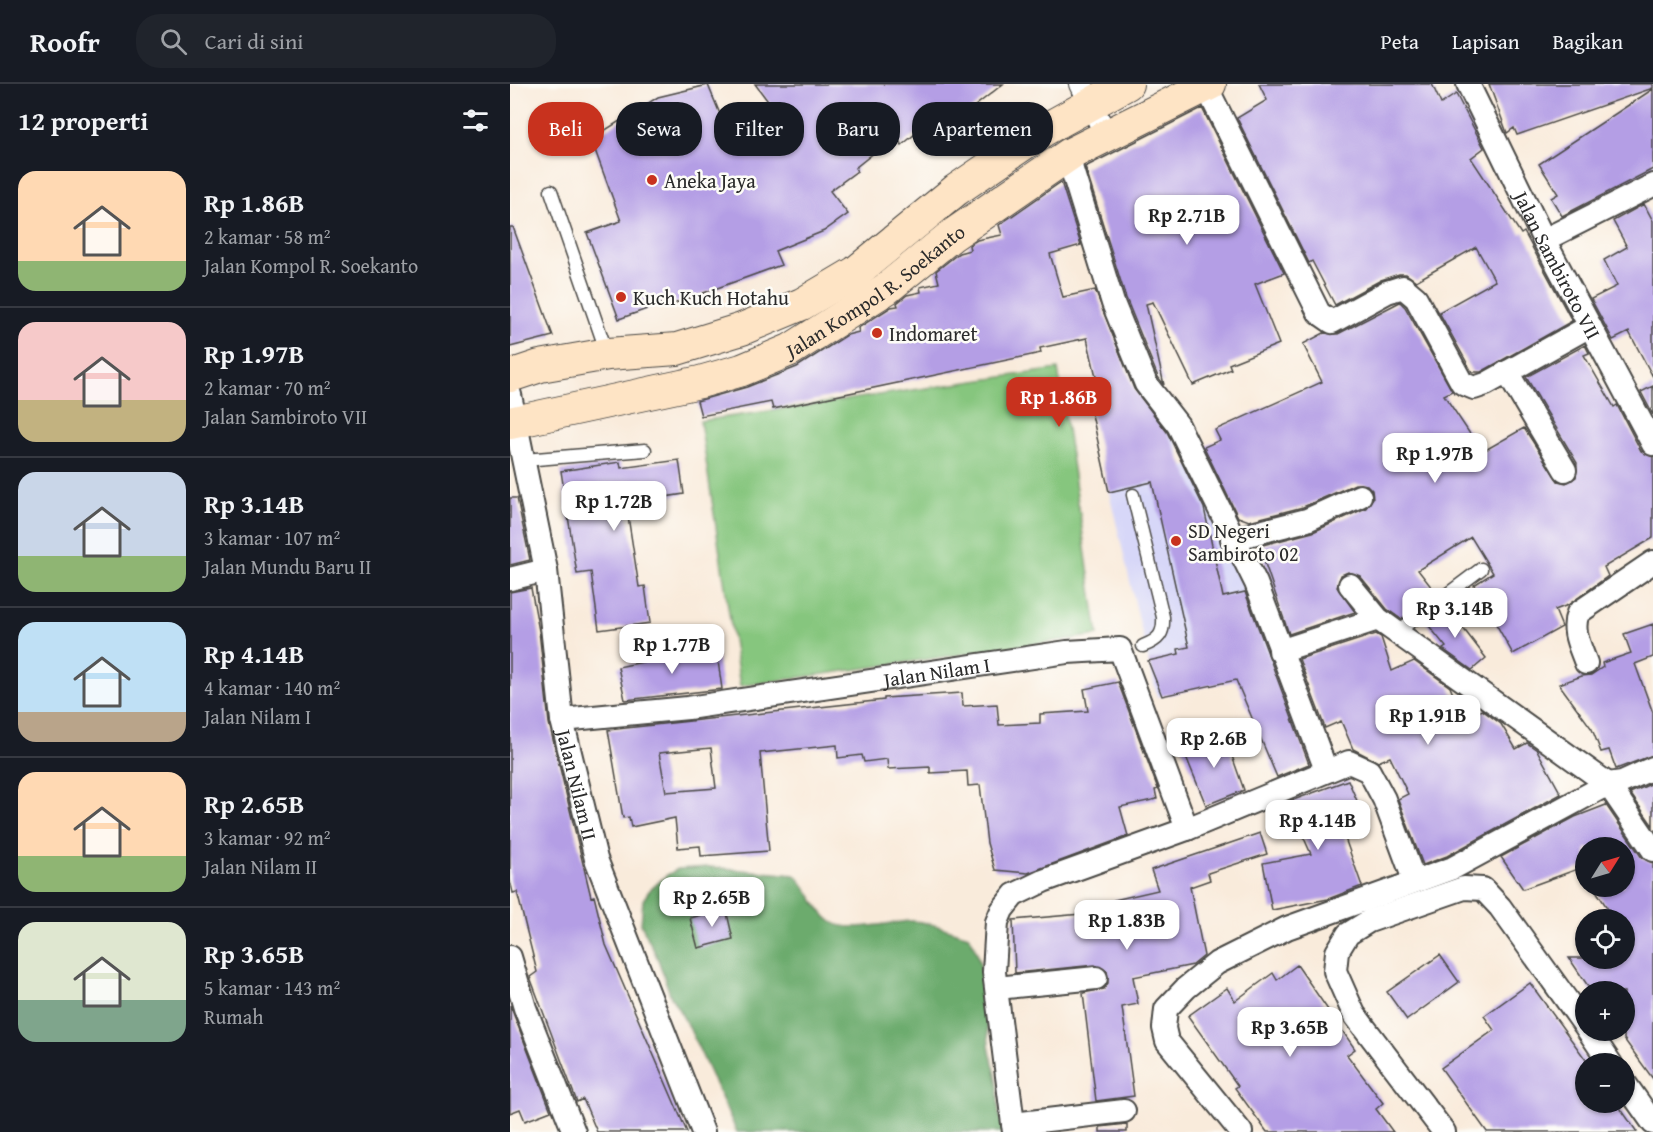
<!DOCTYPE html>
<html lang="id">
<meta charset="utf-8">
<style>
:root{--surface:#171b24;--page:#20242c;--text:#f1f3f6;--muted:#9ea1a6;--line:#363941;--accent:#c8321e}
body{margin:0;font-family:"Gentium Book Plus",serif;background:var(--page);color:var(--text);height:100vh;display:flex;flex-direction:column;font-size:22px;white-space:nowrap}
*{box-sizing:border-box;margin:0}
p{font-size:20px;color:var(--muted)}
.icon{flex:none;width:33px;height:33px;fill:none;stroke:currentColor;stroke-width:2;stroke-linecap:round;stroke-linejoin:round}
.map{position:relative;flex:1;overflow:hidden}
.sheet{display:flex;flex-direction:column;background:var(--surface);width:510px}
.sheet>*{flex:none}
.banner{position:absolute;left:18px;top:18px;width:570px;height:54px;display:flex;gap:12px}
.needle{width:39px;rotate:53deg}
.tools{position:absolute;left:1065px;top:753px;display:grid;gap:12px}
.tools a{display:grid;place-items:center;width:60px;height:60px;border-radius:50%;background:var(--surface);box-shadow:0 2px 4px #0004;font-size:30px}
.price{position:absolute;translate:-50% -51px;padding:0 14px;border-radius:12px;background:#fff;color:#222;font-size:20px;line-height:39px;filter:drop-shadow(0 2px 3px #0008)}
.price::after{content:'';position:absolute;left:50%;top:36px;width:18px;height:14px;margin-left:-9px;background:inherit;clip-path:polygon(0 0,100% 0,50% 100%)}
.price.selected{background:var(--accent);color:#fff}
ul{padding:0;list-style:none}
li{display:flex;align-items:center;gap:18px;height:150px;padding:0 18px}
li+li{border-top:2px solid var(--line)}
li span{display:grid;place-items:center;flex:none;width:168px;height:120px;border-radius:18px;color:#555}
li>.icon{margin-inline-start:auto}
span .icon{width:72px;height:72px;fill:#fffc;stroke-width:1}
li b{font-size:26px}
h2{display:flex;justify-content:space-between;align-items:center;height:72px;padding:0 18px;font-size:26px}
.tag{padding:0 21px;border-radius:24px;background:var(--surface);box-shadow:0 2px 4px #0004;font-size:21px;line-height:54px}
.tag.selected{background:var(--accent);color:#fff}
header{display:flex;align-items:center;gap:36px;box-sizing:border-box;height:84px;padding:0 30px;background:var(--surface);border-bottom:2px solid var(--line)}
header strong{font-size:28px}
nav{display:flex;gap:33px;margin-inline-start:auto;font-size:21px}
.search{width:420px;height:54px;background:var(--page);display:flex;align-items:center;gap:15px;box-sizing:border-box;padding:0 21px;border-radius:24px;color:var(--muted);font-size:22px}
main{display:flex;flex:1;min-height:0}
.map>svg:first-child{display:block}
.built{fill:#d7d7f8}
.green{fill:#86c67e;stroke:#587854;stroke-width:1.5}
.forest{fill:#6cab6d;stroke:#4c6b4c;stroke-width:1.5}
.building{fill:#b49ee5;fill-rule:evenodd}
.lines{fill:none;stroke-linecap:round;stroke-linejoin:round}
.lane-casing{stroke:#4a4845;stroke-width:15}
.street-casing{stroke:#4a4845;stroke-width:26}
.secondary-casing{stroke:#4a4845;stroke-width:34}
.lane{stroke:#fff;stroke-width:12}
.street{stroke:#fff;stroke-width:22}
.secondary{stroke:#fee4c5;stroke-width:32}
.poi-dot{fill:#c8321e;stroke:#fdfcf7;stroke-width:2}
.labels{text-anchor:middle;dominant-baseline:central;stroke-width:5;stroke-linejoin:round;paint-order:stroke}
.poi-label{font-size:20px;fill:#2b2b2b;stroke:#fdfcf7;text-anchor:start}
.street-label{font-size:20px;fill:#2b2b2b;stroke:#fdfcf7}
</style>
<header>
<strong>Roofr</strong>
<div class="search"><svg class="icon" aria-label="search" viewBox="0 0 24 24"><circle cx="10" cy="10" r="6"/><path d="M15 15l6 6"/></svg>Cari di sini</div>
<nav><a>Peta</a><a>Lapisan</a><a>Bagikan</a></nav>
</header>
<main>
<section class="sheet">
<h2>12 properti<svg class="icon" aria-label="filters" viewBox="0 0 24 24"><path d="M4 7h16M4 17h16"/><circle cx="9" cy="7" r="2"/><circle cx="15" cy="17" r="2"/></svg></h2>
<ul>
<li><span style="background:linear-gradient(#ffd9b3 75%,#8fb573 0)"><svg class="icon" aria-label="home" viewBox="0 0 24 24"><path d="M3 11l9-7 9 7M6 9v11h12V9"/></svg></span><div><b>Rp 1.86B</b><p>2 kamar · 58 m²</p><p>Jalan Kompol R. Soekanto</p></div></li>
<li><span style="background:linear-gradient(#f6c9c9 65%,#c2b280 0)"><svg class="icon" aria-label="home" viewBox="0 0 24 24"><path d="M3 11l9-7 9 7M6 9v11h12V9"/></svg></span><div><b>Rp 1.97B</b><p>2 kamar · 70 m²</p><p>Jalan Sambiroto VII</p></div></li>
<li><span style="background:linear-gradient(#c9d6e8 70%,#8fb573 0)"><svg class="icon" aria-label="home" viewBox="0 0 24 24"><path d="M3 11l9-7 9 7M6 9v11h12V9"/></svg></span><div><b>Rp 3.14B</b><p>3 kamar · 107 m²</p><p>Jalan Mundu Baru II</p></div></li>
<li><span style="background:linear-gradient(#bfe0f5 75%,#b9a48a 0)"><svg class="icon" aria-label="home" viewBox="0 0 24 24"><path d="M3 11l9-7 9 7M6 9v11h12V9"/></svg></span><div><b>Rp 4.14B</b><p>4 kamar · 140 m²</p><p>Jalan Nilam I</p></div></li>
<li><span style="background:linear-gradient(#ffd9b3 70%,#8fb573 0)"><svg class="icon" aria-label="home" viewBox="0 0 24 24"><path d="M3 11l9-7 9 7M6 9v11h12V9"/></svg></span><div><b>Rp 2.65B</b><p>3 kamar · 92 m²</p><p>Jalan Nilam II</p></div></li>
<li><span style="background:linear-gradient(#dfe7d0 65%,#7fa58c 0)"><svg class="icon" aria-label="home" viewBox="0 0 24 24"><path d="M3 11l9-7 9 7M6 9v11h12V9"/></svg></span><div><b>Rp 3.65B</b><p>5 kamar · 143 m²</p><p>Rumah</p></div></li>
</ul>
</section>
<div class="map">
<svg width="1143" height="1048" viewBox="0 0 1143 1048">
<rect width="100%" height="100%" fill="#fdfcf7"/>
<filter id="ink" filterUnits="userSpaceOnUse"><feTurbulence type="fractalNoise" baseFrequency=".0167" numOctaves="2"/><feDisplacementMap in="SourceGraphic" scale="12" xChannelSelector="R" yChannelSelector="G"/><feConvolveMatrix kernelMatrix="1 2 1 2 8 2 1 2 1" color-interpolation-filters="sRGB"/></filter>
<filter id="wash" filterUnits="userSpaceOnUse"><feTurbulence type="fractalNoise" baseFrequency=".008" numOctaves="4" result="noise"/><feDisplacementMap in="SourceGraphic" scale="24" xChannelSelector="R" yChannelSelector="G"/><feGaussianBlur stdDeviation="1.35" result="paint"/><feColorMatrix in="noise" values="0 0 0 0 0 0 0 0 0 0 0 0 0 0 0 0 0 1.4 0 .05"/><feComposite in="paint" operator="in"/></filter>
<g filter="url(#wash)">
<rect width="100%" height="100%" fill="#f9ebdb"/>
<path class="built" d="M663,344L672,383L685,381L770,587L647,613L599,408L632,351Z"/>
<path class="green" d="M548,285L588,551L230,602L190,337Z"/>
<path class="forest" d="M199,783L285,791C300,804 306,827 322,838C338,849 381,838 400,837C419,837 441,847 459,852C477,880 475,927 479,960C480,972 485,984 487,996C490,1017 484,1030 498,1048H227L178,941L161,913L148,875L131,840L133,816L139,807L157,791L168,785Z"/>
<g id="blocks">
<path class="building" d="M245,0H493L432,48L434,51L417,65L405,50L392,61L385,52L345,84L347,87L320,107L338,130L314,147L265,167L271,181L163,220L162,216L109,235L77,149L111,137L81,55L148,13L198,1L217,47L266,28Z
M749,0H922L931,20L946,10L974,64L961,74L1011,150L1014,148L1062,237L971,288H962L929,228L985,197L966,163L906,197L896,190H889L871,196L825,221L802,177L799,179L727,34L757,16Z
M979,0H1143V4L1007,51L1004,44L997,49Z
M1143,5V85L1052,132L1041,114L1048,110L1029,80Z
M692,24L774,189L745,200L769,260L719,280L721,285L683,301L643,218L636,220L654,301L648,293L616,214L575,83Z
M551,98L571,161L540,170L553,213L585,206L624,305L657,348L694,424L713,513L735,508L799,680L767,693L726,596L652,612L638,577L669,570L668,565L679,563L642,398L599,408L579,317L591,314L577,254L530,264L531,269L263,325L261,318L191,332L187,317L237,303L287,283L337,251L349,248L348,244L381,223L388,222L387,219L397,211L411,208L410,203L429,199L426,187L449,169L460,166L459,161L467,156L492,151L489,141Z
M1134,120L1143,137V293L1119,248L1103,256L1081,215L1107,202L1094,176L1117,163L1103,137Z
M0,143H3L43,252L0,263Z
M890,218L895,223L942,307L934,311L972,368L1014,344L1048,397L1056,399L1066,393L1067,379L1016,293L1075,261L1079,269L1074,271L1104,323L1107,321L1131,367L1143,373V454L1094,483L1098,492L1058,521L1045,526L1052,543L1003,570L964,501L983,489L961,453L908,486L926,509L891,535L877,525L850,492L838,488L831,491L827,503L845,528L779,550L749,462L803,448L856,424L863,414L862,406L857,401L845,400L793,423L739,437L728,433L694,363L710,356L705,346L812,298L793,260L814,249L828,250Z
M1143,302V331L1131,308Z
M169,376L174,410L116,419L129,503L135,502L140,539L89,546L81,488L67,490L51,387L110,378L111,384Z
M0,414H7L20,476L0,481Z
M21,504L29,547L39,639L81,813L84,812L96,861L177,1048H87L73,1015L67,1018L20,893L27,888L7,808L3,809L0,796V508Z
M936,522L976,574L962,586L933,565L936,563L915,537Z
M1143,540V573L1125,580L1143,629V671L1106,685L1099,666L1091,668L1082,645L1049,600L1072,592L1081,591L1093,583L1092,579L1121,569L1114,550Z
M866,550L871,553L882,587L904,577L940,603L954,636L972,626L991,640L1006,665L1017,659L1027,666L1051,710L937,772L913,781L888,715L898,710L880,673L868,678L843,665L831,637L815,644L789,575Z
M206,563L212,605L115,616L108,583Z
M608,598L648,705L645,706L647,715L610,723L618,752L518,789L485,786L477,759L470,701L458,702L457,687L420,689V683L378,685L377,675L354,678L352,671L328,674L327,661L250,669L259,767L191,772L190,762L168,764L165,734L121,743L119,733L113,734L98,646L374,616V614L452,609L453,622L487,620L489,641L530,639V630L578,627L574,605ZM201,664L206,704L156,708L149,669Z
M701,652L703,657L715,652L734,706L696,721L672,663Z
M838,696L854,733L831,743L852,802L818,815L762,826L753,779L801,770L778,718Z
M1143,699V742L1120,709Z
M1096,721L1132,774L1143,779V995L1114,955V908H1082L1059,874H1114V836H1105L1083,802H1114V764H1076V782L1013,805L991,773L1065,733Z
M750,749L757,770L698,789L700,796L680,803L694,872L683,881L623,893L628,920L612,923L624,1012L586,1017L573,909L594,905L598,899L597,887L585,881L505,889L503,836L606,827L604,816L648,806L641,786Z
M216,825L223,855L188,864L180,834Z
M930,871L949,898L897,936L877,908Z
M787,881L845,965L837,971L873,1019L866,1025L883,1048H757L725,1004L728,1002L678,932L717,904L725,917L763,889L767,896Z
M1020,899L1076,976V1018H1106L1127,1048H977L931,984L984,946L974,932Z
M0,921L41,1027L15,1037L10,1025L0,1029Z
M617,1040V1048H590V1043Z"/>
</g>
</g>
<g filter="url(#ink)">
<use href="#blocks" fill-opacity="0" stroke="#4a4845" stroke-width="1.5"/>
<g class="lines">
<g class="lane-casing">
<path id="lane" d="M41,107L97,269
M14,376L135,366
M623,411L653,533C654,550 649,556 633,562
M887,548L971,485"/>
</g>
<g class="street-casing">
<g id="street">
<path d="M571,0L597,53"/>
<path id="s1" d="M958,0L1034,156L1143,360"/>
<path d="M696,2L809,229L822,238L877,208L893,203L906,214L952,299L964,304L976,300L1080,242"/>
<path d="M560,70L562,86L603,219L636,300L668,341L746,499L816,686"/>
<path d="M1034,156L1143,101"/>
<path d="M997,288L1055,386"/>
<path id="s2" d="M0,311L36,486L52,636L86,775L193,1048"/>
<path d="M722,455L797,436L850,412"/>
<path d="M0,495L36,486"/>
<path d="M840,501L868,535L1098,700L1143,766"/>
<path d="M770,567L868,535"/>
<path d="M1076,579C1070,562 1061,547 1068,529L1143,478"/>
<path id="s3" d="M52,636L178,624L557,568L610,565L677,745"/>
<path d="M0,873L15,924L64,1048"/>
<path d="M487,904L586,894"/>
<path d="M1078,946L1101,980"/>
<path d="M1114,998L1143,1039"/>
<path d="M503,1040L614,1027"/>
<path d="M504,1048L484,888L487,838L492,826L504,811L533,797L677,745L839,678L859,687L874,715L904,796"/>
<path d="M731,1048L657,957L654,944L656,925L676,904L707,879L777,844L943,784L1098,700L1112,698L1143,684"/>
<path d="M934,1048L844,930L825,887L827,868L838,850L859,837L954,804L973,805L990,823L1076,943"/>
</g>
</g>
<g class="secondary-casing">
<g id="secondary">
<path d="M0,292L30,282L98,270L167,265L232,245L292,220L346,188L446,106L534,46L617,0"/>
<path id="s4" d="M0,339L190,298L232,286L280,266L376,205L441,152L560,70L700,0"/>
</g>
</g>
<use href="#lane" class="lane"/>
<use href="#street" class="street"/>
<use href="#secondary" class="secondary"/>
</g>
</g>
<g class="poi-dot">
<circle cx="142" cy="96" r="6"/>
<circle cx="111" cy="213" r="6"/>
<circle cx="367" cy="249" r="6"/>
<circle cx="666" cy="457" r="6"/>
</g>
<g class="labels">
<g class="poi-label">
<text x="154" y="96">Aneka Jaya</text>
<text x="123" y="213">Kuch Kuch Hotahu</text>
<text x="379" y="249">Indomaret</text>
<text x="678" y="446">SD Negeri<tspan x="678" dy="23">Sambiroto 02</tspan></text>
</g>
<g class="street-label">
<text stroke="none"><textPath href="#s1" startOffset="202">Jalan Sambiroto VII</textPath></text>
<text stroke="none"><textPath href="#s4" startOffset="394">Jalan Kompol R. Soekanto</textPath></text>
<text stroke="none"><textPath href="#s3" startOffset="378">Jalan Nilam I</textPath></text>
<text stroke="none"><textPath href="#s2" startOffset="396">Jalan Nilam II</textPath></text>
</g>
</g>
</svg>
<div class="tools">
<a><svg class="needle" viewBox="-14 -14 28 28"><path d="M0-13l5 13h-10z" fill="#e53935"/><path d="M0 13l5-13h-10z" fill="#9ea1a6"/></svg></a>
<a><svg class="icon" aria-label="locate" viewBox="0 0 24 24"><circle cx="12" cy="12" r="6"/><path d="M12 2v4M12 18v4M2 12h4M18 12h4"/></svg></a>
<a>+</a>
<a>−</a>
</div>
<b class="price" style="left:677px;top:162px">Rp 2.71B</b>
<b class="price selected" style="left:549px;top:344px">Rp 1.86B</b>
<b class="price" style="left:925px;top:400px">Rp 1.97B</b>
<b class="price" style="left:104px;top:448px">Rp 1.72B</b>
<b class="price" style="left:945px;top:555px">Rp 3.14B</b>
<b class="price" style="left:162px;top:591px">Rp 1.77B</b>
<b class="price" style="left:918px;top:662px">Rp 1.91B</b>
<b class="price" style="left:704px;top:685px">Rp 2.6B</b>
<b class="price" style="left:808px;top:767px">Rp 4.14B</b>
<b class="price" style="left:202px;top:844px">Rp 2.65B</b>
<b class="price" style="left:617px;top:867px">Rp 1.83B</b>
<b class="price" style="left:780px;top:974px">Rp 3.65B</b>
<div class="banner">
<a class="tag selected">Beli</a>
<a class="tag">Sewa</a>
<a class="tag">Filter</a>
<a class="tag">Baru</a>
<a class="tag">Apartemen</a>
</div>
</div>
</main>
